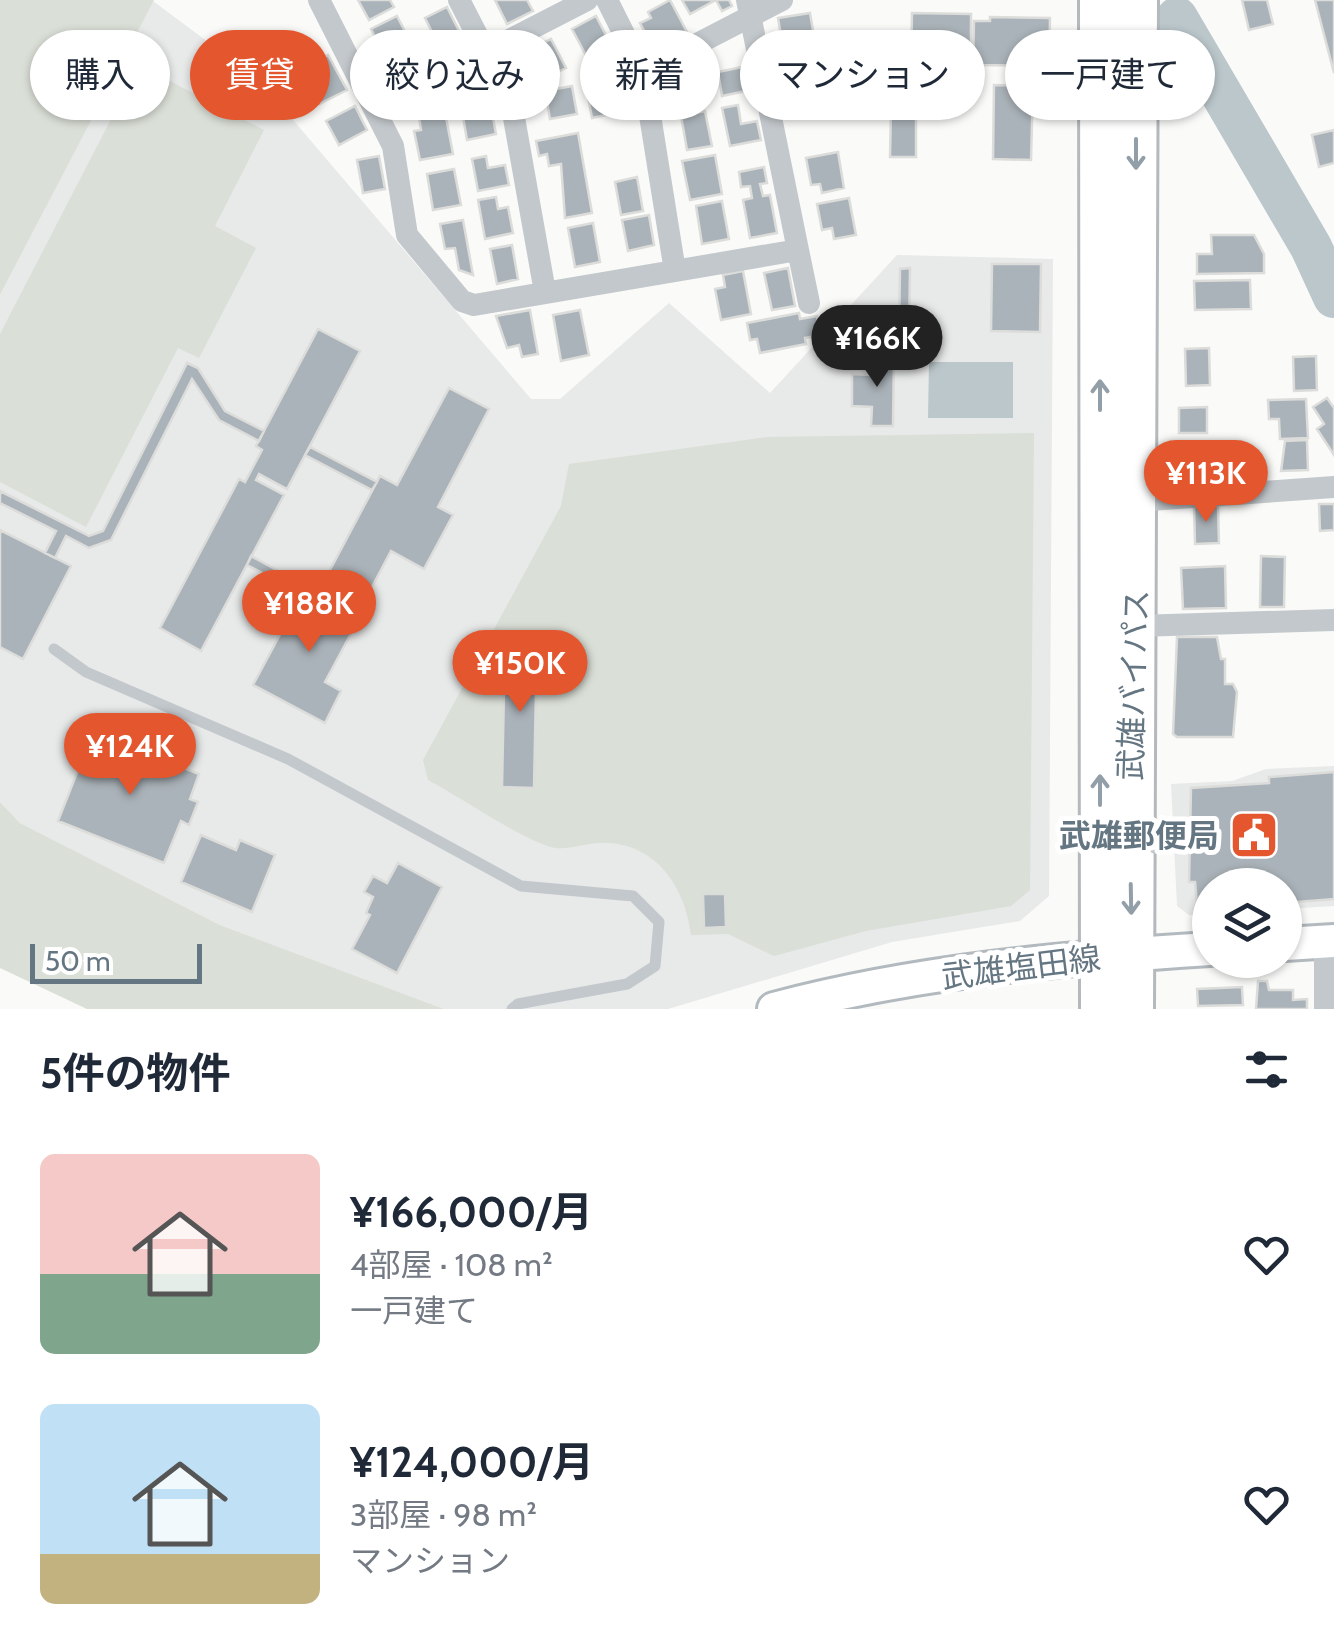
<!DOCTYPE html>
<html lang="ja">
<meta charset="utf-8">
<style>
:root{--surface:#fff;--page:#f6f6f7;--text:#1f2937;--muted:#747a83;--accent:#e4572e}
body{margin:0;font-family:Cabin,"Noto Sans JP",sans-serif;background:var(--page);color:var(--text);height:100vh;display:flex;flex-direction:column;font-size:38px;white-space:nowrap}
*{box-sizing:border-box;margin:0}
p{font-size:32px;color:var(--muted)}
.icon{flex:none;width:55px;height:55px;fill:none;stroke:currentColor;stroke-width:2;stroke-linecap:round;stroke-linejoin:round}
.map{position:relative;height:1009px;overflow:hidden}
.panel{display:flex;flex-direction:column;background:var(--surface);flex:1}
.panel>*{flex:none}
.hud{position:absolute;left:30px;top:30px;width:1275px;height:90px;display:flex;gap:20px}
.buttons{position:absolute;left:1192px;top:868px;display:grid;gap:20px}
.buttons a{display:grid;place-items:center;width:110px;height:110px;border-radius:50%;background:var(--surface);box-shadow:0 2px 8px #0004;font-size:50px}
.scale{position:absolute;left:30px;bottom:25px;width:172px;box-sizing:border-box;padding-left:10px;border:5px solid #657683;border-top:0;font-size:28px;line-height:35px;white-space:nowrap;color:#657683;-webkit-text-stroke:8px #fff;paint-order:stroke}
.price{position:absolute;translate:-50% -85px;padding:0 22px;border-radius:35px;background:var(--accent);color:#fff;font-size:32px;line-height:65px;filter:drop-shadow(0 2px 5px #0008)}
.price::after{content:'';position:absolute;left:50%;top:60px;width:30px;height:22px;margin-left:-15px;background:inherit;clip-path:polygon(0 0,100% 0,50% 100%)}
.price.selected{background:#222;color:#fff}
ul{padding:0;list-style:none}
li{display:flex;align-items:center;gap:30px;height:250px;padding:0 40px}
li span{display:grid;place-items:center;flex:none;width:280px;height:200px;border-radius:15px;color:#555}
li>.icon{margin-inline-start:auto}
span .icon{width:120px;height:120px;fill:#fffc;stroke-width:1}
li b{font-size:42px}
h2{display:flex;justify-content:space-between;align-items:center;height:120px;padding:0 40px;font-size:42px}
.pill{padding:0 35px;border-radius:45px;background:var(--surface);box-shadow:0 2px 8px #0004;font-size:35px;line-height:90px}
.pill.selected{background:var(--accent);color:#fff}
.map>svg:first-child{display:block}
.built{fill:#e8e9e9}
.green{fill:#dadfd7}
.water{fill:#bbc7cb}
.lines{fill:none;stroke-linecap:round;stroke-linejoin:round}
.river{stroke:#bbc7cb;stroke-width:42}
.building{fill:#aab3b9;stroke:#dcdcda;stroke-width:2.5}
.secondary-casing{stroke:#b3babf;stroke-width:38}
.highway-casing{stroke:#b4b9bd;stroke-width:48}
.lane{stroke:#c3c8cc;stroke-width:11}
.street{stroke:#c3c8cc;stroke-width:22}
.secondary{stroke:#fff;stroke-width:32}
.highway{stroke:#fff;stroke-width:42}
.street-bridge{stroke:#c3c8cc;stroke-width:22}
.oneway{stroke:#939fa8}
.labels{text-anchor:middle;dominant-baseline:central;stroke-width:10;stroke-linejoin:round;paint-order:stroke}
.street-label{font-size:32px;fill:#657683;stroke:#fff}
.poi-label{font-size:32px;font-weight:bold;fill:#657683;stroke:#fff;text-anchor:end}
</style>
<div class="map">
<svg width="1334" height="1009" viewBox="0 0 1334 1009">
<rect width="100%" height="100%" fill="#fafaf8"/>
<path class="built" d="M153,1L259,80L531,399H560L669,303L770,393L897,255L1053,259L1049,896L1020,921L892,942L668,1009H444L220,925L20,823L0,802V295Z
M1334,766V906L1285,909V885H1210V914L1189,915L1177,906L1171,784L1232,781L1266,769Z"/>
<path class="green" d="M0,0H154L0,295Z
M139,65L264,130L215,226L256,248L199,358L178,348L86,527L0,482V334Z
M1034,433L1030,890L1011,906L866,931L774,956L728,934L691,935C685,885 654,840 597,843C583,844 564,851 551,847C523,840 457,795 428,780L423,760L561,506L569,464L767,437Z
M0,802L20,823L220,925L444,1009H87L0,968Z"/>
<path class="water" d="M929,362H1013V418H928Z"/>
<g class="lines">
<path class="river" d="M1177,18L1311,247L1334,297"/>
</g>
<path class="building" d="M358,0H390L394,7L369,20Z
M495,0H527L533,11L507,24Z
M670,0L687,32L654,49L640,23L651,18L648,12Z
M682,0H729L732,6L722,11L716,0L690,14Z
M1242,0H1267L1273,24L1249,30Z
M1315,0H1334V73Z
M447,7L460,33L438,44L425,18Z
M810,13L814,36L782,42L778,18Z
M912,13L971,14V62L911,61Z
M397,16L414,49L389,63L371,29Z
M596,16L614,51L590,63L572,29Z
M990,17L1050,18L1049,66L973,65L974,21H990Z
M551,39L566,68L542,80L538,71L530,75L519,55Z
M461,45L483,88L458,101L436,58Z
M328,55L347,90L319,104L301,69Z
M817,57L825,98L796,104L789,63Z
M419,62L434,91L411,104L395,75Z
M696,66L703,101L671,107L665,77Z
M747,66L751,90L722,96L718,72Z
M608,77L609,86L616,85L621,112L592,118L587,91L593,90L592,80Z
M994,85L1033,86L1031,160L993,159Z
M572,86L577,114L550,119L545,91Z
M738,105L741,124L757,121L761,140L730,146L722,108Z
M355,106L367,130L339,145L326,121Z
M891,108H916V157H890Z
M705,111L712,146L687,150L681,116Z
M445,112L453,154L420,160L414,131L421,130L419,117Z
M492,112L496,134L467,140L463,117Z
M1334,130V163L1319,167L1312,135Z
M578,133L592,213L565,218L561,164L549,166L547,154L539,156L536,141Z
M838,152L844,188L822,193L820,184L811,185L806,158Z
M715,155L722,194L690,200L682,161Z
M379,156L385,189L363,193L357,160Z
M486,156L488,168L505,165L509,185L478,191L472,159Z
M764,167L767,183L760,184L763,196L770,195L777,233L750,238L743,200L752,198L750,186L741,187L739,172Z
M454,169L461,205L433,210L427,174Z
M637,177L643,211L621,215L615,182Z
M496,197L498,209L508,207L513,233L485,239L478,200Z
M849,198L856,235L834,239L832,228L822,230L817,204Z
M722,201L729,239L702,244L696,206Z
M649,215L654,245L628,251L622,220Z
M463,220L473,275L459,270L455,248L445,249L440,224Z
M593,223L600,262L575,267L568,228Z
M1211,235H1254L1264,254V273L1197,274V254H1212Z
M512,245L518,279L497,284L490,249Z
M992,264H1041L1040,332L991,331Z
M788,268L795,306L772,310L764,273Z
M910,268L909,335H899L900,269Z
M743,271L751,314L721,320L715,289L725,287L723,275Z
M1250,280L1251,309L1195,310L1194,281Z
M530,310L538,354L522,357L519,345L507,348L496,316Z
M580,310L589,355L561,361L553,315Z
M799,313L800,319L817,316L820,335L805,338L806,344L760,353L757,339L750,340L747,323Z
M318,329L360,351L287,489L259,474L256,480L284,495L201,651L160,628L239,479L245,482L262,450L256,446Z
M1209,348L1210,385L1186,386L1185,349Z
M873,353L894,354L893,426H871L872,407L852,406V374L872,375Z
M1316,356L1317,390L1294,391L1293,357Z
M187,363L198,368L225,411L264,431L259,441L219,420L192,379L111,540L89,548L66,536L55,558L45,553L56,531L0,503V491L89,536L103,531Z
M449,388L489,409L438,507L453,515L424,569L391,551L362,606L322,585L380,476L397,485Z
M1327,398L1334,408V455L1317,429L1324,424L1313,407Z
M1306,399L1308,438L1280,439L1279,419H1269L1268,400Z
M1207,407V433H1179V408Z
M1307,440L1308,470L1281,471L1285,441Z
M310,447L377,482L372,490L305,455Z
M1319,504H1334V530L1320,531Z
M1194,506H1218L1219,543L1195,544Z
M0,530L71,566L23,659L0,647Z
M251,556L306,586L302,594L247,565Z
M1261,556L1285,557L1284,607H1260Z
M1225,566L1226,608L1183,609L1181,568Z
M306,586L361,615L325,682L341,691L325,723L253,685Z
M1177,637H1217L1221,659H1225V684H1233L1237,692L1233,737H1177L1173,734Z
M505,642H537L534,788L502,787Z
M93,732L199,774L190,799L198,802L189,825L181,821L164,863L58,821Z
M1334,772V899L1285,903V885H1210V903L1197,904L1195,882H1189L1191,788L1269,783V777Z
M201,835L236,850L240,840L275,855L252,912L181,882Z
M398,863L442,887L397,973L352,949L370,915L366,913L373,897L364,892L373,876L387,883Z
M703,894H725L726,927L704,928Z
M1258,981H1267L1269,990H1293V1000L1307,999V1009H1256Z
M1242,987L1243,1005L1198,1006L1197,989Z"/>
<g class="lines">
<g class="secondary-casing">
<path id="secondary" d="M1285,944L1334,941
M774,1009C916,971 1064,958 1210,949"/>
</g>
<g class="highway-casing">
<path id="highway" d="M1101,0L1102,1009
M1132,1009L1136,0"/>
</g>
<path class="lane" d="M54,649L86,672L288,759L521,886L633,896L659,922L655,966L627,984L518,1004L512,1009"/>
<path class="street" d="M319,0L393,146L407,235L462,301L474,305L798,250L747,0
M459,0L511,101L545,292
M607,0L643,72L675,271
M486,52L587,0
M643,72L782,0
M798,250L809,303
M1136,501L1334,487
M1136,626L1334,620
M1325,942V1009"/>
<use href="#secondary" class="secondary"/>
<use href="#highway" class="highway"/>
<path class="street-bridge" d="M1076,840L1157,838V843"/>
</g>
<defs><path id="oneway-shaft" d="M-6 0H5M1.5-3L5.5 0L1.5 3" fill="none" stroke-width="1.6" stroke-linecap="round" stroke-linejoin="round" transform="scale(2.5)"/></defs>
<g class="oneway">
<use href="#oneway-shaft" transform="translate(1136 154) rotate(90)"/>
<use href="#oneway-shaft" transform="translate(1100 395) rotate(-90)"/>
<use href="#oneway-shaft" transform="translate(1100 790) rotate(-90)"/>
<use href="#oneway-shaft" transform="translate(1131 899) rotate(89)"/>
</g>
<defs>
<g id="civic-square" transform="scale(2.5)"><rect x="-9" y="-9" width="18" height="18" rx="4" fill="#e4572e" stroke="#fff"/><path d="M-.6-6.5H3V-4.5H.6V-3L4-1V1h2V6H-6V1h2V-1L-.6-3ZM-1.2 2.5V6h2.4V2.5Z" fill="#fff"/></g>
</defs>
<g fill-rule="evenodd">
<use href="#civic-square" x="1254" y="835"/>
</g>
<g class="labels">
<g class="street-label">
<text transform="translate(1133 685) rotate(-88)">武雄バイパス</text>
<text transform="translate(1021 967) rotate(-7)">武雄塩田線</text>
</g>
<g class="poi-label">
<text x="1219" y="835">武雄郵便局</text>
</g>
</g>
</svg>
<div class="buttons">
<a><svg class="icon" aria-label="layers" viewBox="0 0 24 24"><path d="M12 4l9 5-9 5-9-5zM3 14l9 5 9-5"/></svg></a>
</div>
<div class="scale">50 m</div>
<b class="price selected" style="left:877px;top:390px">¥166K</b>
<b class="price" style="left:1206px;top:525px">¥113K</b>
<b class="price" style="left:309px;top:655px">¥188K</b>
<b class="price" style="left:520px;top:715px">¥150K</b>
<b class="price" style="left:130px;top:798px">¥124K</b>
<div class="hud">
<a class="pill">購入</a>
<a class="pill selected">賃貸</a>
<a class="pill">絞り込み</a>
<a class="pill">新着</a>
<a class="pill">マンション</a>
<a class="pill">一戸建て</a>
</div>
</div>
<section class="panel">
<h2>5件の物件<svg class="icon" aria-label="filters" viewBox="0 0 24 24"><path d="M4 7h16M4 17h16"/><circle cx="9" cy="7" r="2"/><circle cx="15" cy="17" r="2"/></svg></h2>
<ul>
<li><span style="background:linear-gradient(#f6c9c9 60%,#7fa58c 0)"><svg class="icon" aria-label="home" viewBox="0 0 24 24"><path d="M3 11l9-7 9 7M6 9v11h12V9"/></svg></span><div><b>¥166,000/月</b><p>4部屋 · 108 m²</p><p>一戸建て</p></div><svg class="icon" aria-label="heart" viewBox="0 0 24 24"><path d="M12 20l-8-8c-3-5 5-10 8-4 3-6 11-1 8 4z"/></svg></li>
<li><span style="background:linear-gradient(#bfe0f5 75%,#c2b280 0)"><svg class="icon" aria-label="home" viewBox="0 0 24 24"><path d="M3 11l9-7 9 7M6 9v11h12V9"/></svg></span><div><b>¥124,000/月</b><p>3部屋 · 98 m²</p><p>マンション</p></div><svg class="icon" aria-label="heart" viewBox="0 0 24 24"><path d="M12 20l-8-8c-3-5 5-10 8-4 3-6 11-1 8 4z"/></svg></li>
</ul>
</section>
